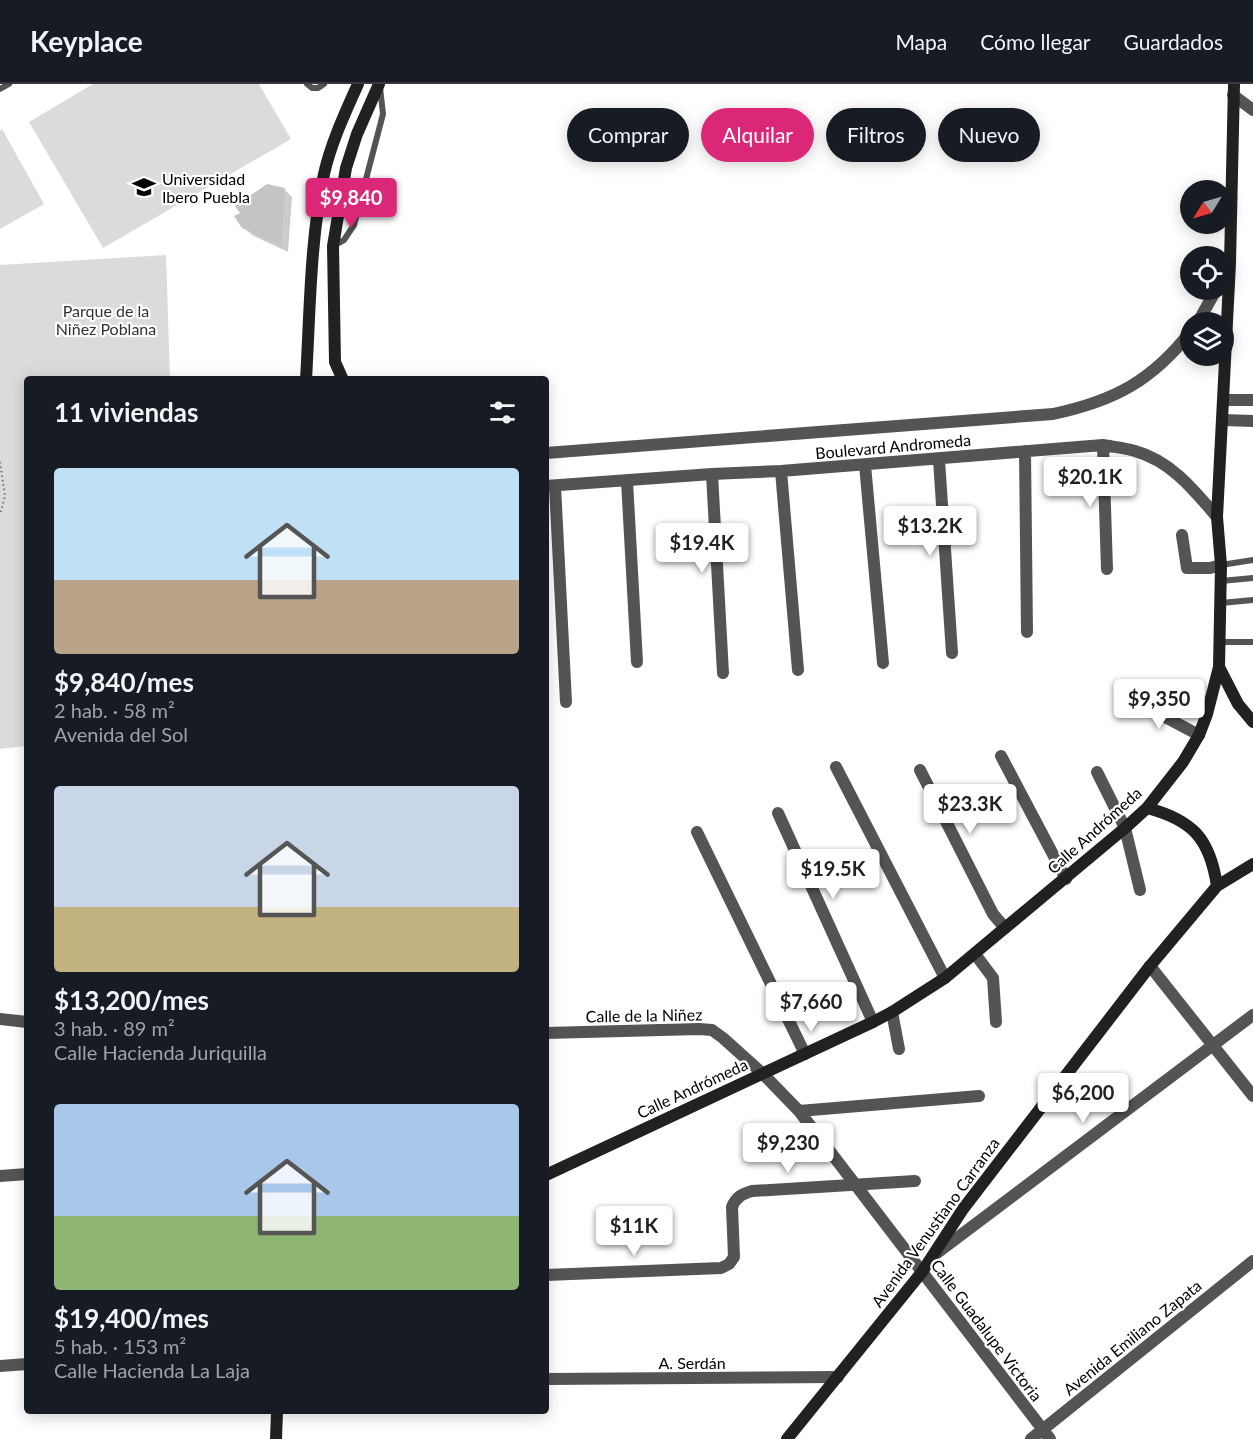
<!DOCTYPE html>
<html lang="es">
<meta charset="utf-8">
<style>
:root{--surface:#171b24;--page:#20242c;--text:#f1f3f6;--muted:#9ea1a6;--line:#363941;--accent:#db2777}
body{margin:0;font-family:Lato,sans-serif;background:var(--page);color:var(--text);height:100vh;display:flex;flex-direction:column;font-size:22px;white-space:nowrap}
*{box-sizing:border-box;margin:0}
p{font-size:20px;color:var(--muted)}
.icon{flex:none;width:33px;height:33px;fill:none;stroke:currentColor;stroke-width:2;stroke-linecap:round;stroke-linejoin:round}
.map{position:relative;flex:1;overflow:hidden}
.sheet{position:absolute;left:24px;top:292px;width:525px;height:1038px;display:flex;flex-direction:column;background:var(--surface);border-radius:6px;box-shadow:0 3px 15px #0003}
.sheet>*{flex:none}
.guide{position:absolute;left:567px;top:24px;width:570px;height:54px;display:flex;gap:12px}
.needle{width:39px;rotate:233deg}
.controls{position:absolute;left:1180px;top:96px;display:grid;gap:12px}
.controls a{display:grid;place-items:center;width:54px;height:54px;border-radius:50%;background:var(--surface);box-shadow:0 3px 15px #0003;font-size:30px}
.price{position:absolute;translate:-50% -51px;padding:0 14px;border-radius:6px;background:#fff;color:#222;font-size:20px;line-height:39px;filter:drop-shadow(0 2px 3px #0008)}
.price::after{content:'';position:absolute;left:50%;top:36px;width:18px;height:14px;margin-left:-9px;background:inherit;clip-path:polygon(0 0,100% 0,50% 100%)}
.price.selected{background:var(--accent);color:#fff}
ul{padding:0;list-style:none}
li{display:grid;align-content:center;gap:12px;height:318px;padding:0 30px}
li span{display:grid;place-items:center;height:186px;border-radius:6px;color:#555}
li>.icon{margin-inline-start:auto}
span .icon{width:108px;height:108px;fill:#fffc;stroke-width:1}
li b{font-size:26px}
h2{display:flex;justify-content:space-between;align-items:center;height:72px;padding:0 30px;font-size:26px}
.chip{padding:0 21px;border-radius:27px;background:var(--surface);box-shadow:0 3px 15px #0003;font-size:21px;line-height:54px}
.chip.selected{background:var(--accent);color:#fff}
header{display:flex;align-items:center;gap:36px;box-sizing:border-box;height:84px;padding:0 30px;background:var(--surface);border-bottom:2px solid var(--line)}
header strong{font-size:28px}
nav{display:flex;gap:33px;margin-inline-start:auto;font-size:21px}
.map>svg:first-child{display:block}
.green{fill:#dbdbdb}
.shadow{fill:#0003}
.building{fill:#c4c4c4}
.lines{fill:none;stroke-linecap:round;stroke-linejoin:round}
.path{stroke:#767676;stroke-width:2;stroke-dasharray:1.5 3;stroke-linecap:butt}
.service{stroke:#545454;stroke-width:6}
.minor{stroke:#545454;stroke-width:12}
.tertiary{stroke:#545454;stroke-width:12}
.secondary{stroke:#212121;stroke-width:12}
.labels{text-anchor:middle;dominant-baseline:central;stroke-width:4.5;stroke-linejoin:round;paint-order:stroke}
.poi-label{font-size:16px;fill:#000;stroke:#fff;text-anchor:start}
.park-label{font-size:16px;fill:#323232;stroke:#fff}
.street-label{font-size:16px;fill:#000;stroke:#fff}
</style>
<header>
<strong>Keyplace</strong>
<nav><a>Mapa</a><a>Cómo llegar</a><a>Guardados</a></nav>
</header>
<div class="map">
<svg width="1253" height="1355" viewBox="0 0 1253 1355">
<rect width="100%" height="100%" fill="#fff"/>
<path class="green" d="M93,0H259L291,55L103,164L29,38Z
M2,45L44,120L0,145V47Z
M166,171L170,295L27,296V662L0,665V181Z"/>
<path class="shadow" d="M284,105L292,113L288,168L252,151L243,143Z"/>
<path class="building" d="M267,100L285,104L281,162L242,144L234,132L240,129L235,122Z"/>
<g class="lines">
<path class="path" d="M0,378L5,412L0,431"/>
<path class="service" d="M307,0L312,4H318L324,0
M0,5L9,0
M333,162L344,156L354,141L383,30L380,3
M1221,481L1253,476
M1221,497L1253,494
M1221,519L1253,516
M1220,558H1253"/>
<path class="minor" d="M1233,11L1253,26
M1198,238L1216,206
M1224,316H1253
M1223,336L1253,337
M1103,361L1107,485
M1025,367L1027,548
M546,369L1053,330C1114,317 1152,297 1191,247
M939,376L952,569
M865,381L883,579
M781,387L798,586
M712,390L723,589
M627,397L637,578
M546,402L712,390L781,387L1103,361C1113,363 1125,364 1135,367C1171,377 1194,406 1217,433
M555,402L566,618
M1182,451L1187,484H1210L1221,481
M1150,625L1199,651
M1001,672L1066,795
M836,683L945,894
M920,686L993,830L1005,844
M1097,688L1125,744L1140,806
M778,729L873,938
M697,748L805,970
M975,870L993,894L996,938
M1150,882L1253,1012
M892,928L899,965
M546,949L699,945L712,946L723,954L762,989L799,1027L1050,1355
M799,1027L979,1012
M0,1092L27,1090
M933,1172L1253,931
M546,1191L721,1184L729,1180L734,1173L732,1123C736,1113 742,1110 752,1107L915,1097
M0,1282L27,1280
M546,1295L838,1293
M1031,1355L1253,1177"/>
<path class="tertiary" d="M0,935L27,938"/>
<path class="secondary" d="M306,296C310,227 310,157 324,90C331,59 345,29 358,0
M343,296L335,278L333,162L346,84L357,50L379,0
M1219,583L1238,620L1253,638
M1147,724C1193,736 1210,755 1217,802
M546,1091L873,938L892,928L945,894L1125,744L1147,724L1183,678L1199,651L1207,630L1219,583L1221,481L1217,433L1230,179L1234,0
M276,1355L277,1328
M787,1355L922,1188L963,1125L1150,882L1217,802L1253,780"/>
</g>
<defs>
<g id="university-bare" transform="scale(1.8)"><path d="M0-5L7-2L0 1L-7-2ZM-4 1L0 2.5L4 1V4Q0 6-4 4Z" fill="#000" stroke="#fff" stroke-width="2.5" paint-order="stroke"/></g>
</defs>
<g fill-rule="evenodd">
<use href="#university-bare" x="144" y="103"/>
</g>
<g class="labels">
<g class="poi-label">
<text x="162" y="94">Universidad<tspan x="162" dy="18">Ibero Puebla</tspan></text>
</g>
<g class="park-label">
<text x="106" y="226">Parque de la<tspan x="106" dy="18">Niñez Poblana</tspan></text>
</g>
<g class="street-label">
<text transform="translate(893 362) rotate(-5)">Boulevard Andromeda</text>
<text transform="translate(1094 746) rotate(-42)">Calle Andrómeda</text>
<text transform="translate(644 931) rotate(-1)">Calle de la Niñez</text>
<text transform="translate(692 1004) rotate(-25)">Calle Andrómeda</text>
<text transform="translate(935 1138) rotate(-54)">Avenida Venustiano Carranza</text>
<text transform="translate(987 1246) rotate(53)">Calle Guadalupe Victoria</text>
<text transform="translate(1132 1253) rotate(-39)">Avenida Emiliano Zapata</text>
<text x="692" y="1278">A. Serdán</text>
</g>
</g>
</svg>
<div class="controls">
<a><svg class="needle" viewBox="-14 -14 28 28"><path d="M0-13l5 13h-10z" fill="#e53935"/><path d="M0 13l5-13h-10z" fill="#9ea1a6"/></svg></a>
<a><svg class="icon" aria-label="locate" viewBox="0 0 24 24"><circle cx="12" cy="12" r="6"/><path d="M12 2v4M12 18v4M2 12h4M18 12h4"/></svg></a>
<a><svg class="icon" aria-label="layers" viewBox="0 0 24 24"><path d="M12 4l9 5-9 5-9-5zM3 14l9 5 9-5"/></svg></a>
</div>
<b class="price selected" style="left:351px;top:145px">$9,840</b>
<b class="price" style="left:1090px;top:424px">$20.1K</b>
<b class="price" style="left:930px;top:473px">$13.2K</b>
<b class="price" style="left:702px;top:490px">$19.4K</b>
<b class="price" style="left:1159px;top:646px">$9,350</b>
<b class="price" style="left:970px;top:751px">$23.3K</b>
<b class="price" style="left:833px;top:816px">$19.5K</b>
<b class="price" style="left:811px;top:949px">$7,660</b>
<b class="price" style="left:1083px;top:1040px">$6,200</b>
<b class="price" style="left:788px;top:1090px">$9,230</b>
<b class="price" style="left:634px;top:1173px">$11K</b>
<div class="guide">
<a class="chip">Comprar</a>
<a class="chip selected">Alquilar</a>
<a class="chip">Filtros</a>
<a class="chip">Nuevo</a>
</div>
<section class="sheet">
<h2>11 viviendas<svg class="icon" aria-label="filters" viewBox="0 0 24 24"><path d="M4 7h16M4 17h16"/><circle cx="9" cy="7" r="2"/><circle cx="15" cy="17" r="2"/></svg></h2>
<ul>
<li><span style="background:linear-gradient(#bfe0f5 60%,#b9a48a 0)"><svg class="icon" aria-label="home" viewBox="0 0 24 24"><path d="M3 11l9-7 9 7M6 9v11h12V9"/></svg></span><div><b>$9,840/mes</b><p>2 hab. · 58 m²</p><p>Avenida del Sol</p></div></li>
<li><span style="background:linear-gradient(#c9d6e8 65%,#c2b280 0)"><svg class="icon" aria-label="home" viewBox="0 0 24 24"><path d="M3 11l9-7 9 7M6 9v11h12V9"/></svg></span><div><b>$13,200/mes</b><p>3 hab. · 89 m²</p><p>Calle Hacienda Juriquilla</p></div></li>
<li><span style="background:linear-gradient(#a9c7e8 60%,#8fb573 0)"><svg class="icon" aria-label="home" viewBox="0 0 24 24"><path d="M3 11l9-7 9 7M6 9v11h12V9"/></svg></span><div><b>$19,400/mes</b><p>5 hab. · 153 m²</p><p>Calle Hacienda La Laja</p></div></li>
</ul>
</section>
</div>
